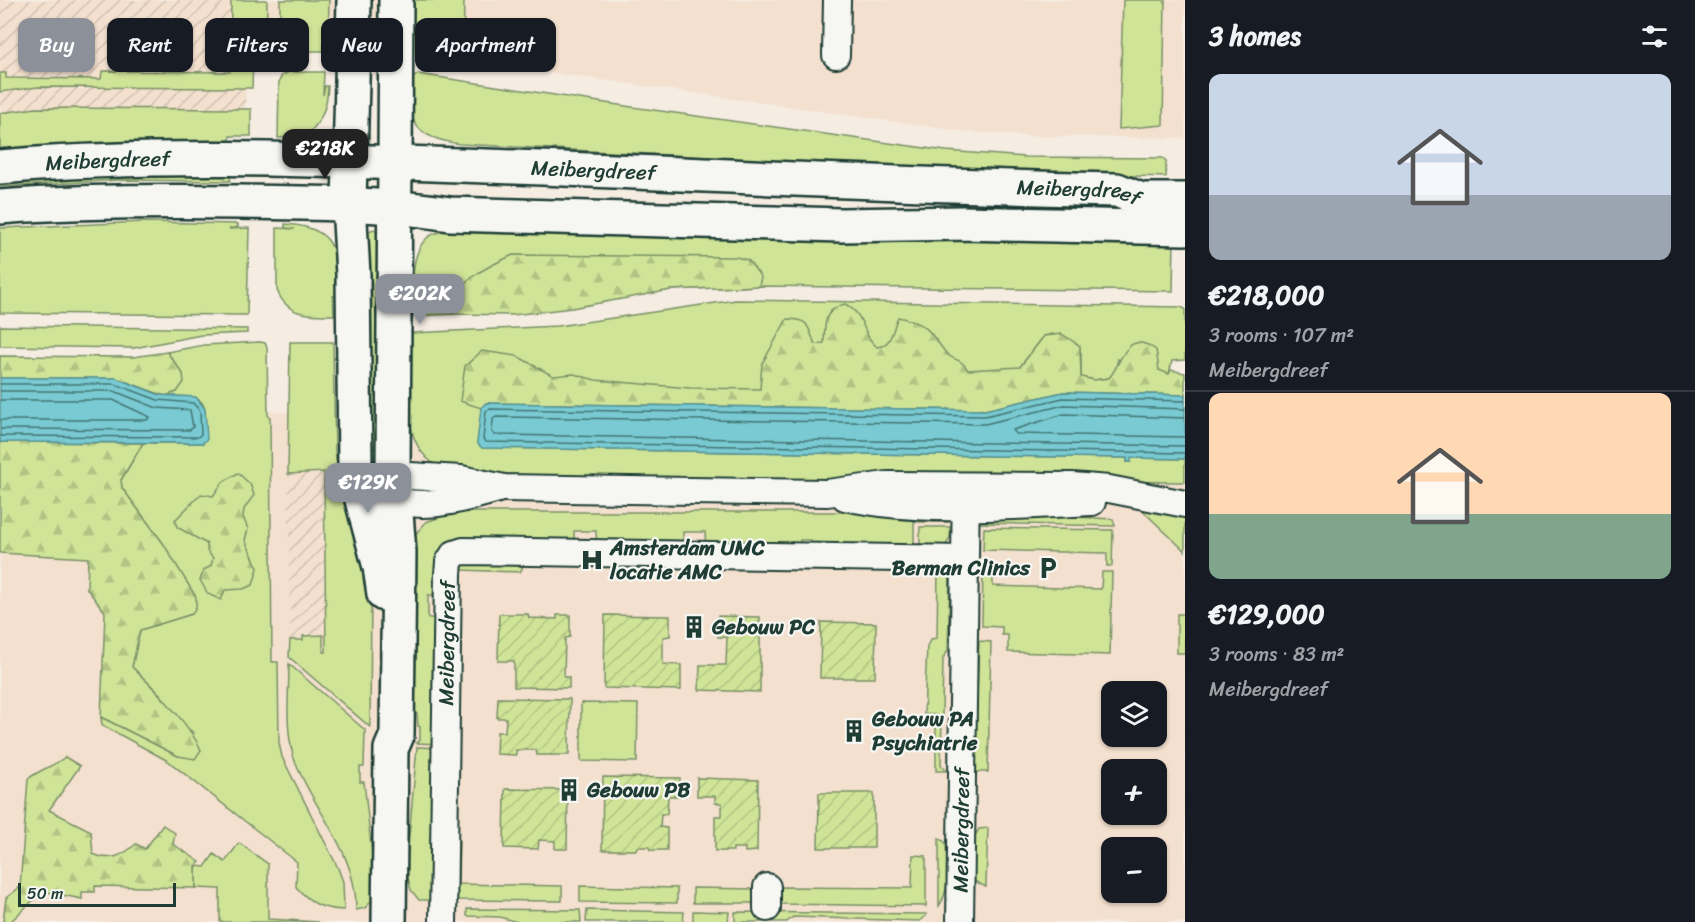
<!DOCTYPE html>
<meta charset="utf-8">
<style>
:root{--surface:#171b24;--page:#20242c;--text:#f1f3f6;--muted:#9ea1a6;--line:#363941;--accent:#8c9099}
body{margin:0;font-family:Sriracha,sans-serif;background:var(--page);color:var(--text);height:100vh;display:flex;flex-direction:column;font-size:22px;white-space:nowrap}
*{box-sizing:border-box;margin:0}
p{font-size:20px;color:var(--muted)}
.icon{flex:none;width:33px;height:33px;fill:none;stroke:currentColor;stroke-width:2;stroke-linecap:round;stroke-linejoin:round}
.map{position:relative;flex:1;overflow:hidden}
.details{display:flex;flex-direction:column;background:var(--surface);width:510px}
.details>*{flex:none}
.guide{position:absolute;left:18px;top:18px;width:570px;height:54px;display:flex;gap:12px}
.fabs{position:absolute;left:1101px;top:681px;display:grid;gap:12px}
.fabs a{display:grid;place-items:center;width:66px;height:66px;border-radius:12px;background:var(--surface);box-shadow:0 2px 4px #0004;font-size:30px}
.scale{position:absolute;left:18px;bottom:15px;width:158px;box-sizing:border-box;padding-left:6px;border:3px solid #1f3d34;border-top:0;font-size:16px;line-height:21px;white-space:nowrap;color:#1f3d34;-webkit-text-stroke:4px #f6f6f2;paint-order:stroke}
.price{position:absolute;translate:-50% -51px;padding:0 14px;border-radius:12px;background:var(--accent);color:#fff;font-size:20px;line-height:39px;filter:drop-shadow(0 2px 3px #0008)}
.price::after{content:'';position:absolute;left:50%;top:36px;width:18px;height:14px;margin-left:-9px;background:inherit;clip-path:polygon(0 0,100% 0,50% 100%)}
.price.on{background:#222;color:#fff}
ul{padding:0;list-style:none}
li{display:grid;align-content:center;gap:12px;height:318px;padding:0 24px}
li+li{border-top:2px solid var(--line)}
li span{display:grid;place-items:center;height:186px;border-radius:12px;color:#555}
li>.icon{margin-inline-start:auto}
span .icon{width:108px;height:108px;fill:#fffc;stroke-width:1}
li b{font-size:26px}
h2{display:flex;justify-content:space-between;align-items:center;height:72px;padding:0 24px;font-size:26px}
.pill{padding:0 21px;border-radius:12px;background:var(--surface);box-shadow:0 2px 4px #0004;font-size:21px;line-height:54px}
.pill.on{background:var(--accent);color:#fff}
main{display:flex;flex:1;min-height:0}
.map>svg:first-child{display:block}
.built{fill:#f4e0ce;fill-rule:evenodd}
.industrial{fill:url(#industrial-furrows)}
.green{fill:#d0e498;stroke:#789066;stroke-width:1.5}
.forest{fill:url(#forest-firs);stroke:#789066;stroke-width:1.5}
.garden{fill:url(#garden-furrows);stroke:#789066;stroke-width:1.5}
.water{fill:#79cad2;stroke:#559293;stroke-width:1.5}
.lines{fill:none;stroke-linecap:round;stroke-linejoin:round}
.shore{stroke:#437573;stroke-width:1.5}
.street-casing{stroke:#1f3d34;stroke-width:30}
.secondary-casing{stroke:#1f3d34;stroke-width:38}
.street{stroke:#f6f6f2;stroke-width:26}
.secondary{stroke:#f6f6f2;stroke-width:33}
.labels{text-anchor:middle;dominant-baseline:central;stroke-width:4.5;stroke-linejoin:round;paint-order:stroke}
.street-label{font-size:21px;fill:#1f3d34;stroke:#f6f6f2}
.poi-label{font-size:21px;font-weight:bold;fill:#1f3d34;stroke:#f6f6f2;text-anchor:start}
</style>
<main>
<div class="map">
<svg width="1185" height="922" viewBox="0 0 1185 922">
<defs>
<pattern id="industrial-furrows" width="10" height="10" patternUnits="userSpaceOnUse" patternTransform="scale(1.5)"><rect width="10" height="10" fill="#f4e0ce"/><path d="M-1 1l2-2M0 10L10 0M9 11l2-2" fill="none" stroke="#d1c1b2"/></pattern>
<pattern id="forest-firs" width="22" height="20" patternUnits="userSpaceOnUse" patternTransform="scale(1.5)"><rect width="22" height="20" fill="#d0e498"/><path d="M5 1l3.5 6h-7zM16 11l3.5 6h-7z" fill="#b2c484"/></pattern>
<pattern id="garden-furrows" width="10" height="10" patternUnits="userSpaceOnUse" patternTransform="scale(1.5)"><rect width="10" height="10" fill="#d0e498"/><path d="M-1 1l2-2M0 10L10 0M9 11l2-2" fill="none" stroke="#b2c484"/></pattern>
</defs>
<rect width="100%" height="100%" fill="#f5ece2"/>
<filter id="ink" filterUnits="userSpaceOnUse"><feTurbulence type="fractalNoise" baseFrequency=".0167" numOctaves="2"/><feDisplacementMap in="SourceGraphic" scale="12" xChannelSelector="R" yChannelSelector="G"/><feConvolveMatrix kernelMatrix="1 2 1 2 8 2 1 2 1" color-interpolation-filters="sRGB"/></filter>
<g filter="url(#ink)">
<path class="built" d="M0,0H1185V138L1027,136L961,131L239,28Z
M0,406L526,417L1185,411V922H0ZM1112,692H1156V736H1112ZM1112,770H1156V814H1112ZM1112,848H1156V892H1112Z"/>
<path class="industrial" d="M0,0H246L245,128L0,137Z
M306,472H324L326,653L303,636V640H290L288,474Z"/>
<path class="green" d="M231,0H267L266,59H253L252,88L38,87L0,92V73H6V78L101,79L102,71L230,72Z
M280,0H329L328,43H325L324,34V51H280Z
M410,0H464L463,60L412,50Z
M1123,0H1165L1163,125L1119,129Z
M289,72H324L323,95L325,86H328C327,115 316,135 287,144V139L296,137L278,138L279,82L282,75Z
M418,74L625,106L946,151L1025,157L1163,158L1166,161V177L980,171L460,144C416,137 406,125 411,80Z
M36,108L251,109V136H230L229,146L0,156V113Z
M230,168V181L120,180L0,187V179Z
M145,222L238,224V227L229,229L249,228L247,315L0,313V228Z
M285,224C338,227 336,252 339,295L333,296L334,315C310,315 287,317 277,290V228L295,229L285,228Z
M374,229L378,233L376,450L372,447L370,435L365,238L368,231Z
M454,230L1174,237L1173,291L759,286L671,290L501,312L413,316C414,294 408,254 427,238C434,232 445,231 454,230Z
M736,300L1181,307L1185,309V360L1172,361L1169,374L1118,359L1115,371L1109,378L1094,380L1081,377V353L1053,334L1044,336L1020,367L973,388L569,404L482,448L1127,458V462H1130L1131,458L1185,459V482L616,478L455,472C392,460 410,380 412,333L558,326Z
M0,326L247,329V333L201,335L134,348L0,346Z
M260,342L265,343L267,348L268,416L270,417L272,662H278L279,743L282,757L338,868L343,882L344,910C321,909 312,904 296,887L297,862L168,761L102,725L101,717L178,756L194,733L184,726L161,695L132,667L140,630L192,614L163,543L122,488L121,480L143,443H203C206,401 212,396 165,396L177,392L183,374L167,352L204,345Z
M290,342H333L335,453L341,486L353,514L371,591L370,727L289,657L290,640H303V636L323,635V652H326L324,472L288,474Z
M1145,509L1185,515V551L1144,512Z
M455,512H935L948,522H914V551L811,550V540H800V550L706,549L705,532H683V549L597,547L596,531H574V547L450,545L441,595H428V618H440L433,629L432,709L440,714V744L417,743L420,740V727L418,726L417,714H413L412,538L426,522Z
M1055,516L1113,519L1115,526L979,523L982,519Z
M920,527H950C953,549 938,549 920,551Z
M984,528L1113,530L1112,566H1107V553L983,550Z
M474,558L523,559L522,569L520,572L462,570L463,566Z
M938,569L947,571L950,575L948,651L943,658L941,765L947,771H936V715L924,714L927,646L931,639L937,638Z
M983,569H993V586L1101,589L1102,572H1112L1110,655L1008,652V635H1002V627L982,626Z
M1177,614H1185V653H1177Z
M979,641L991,642L988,772H974Z
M289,664L365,730L364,767H360V782H364L372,854H378L376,896L365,908L356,910C357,853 316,813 296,764C284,734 289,695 289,664Z
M581,703L638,704L637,762L581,761Z
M417,747L440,748L439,765L432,772L431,811L439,819L438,900H419L411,890L406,871Z
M988,828L986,883V887L974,881V837L979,829Z
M939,838L946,843C947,863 951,889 939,906Z
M452,840H459L458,884L562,886V901L450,900Z
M239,843L268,864V919L319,922H220V889L196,888V866L205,867L214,854L225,862Z
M913,855L926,856V906L778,904V887L912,888Z
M580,886L677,888V903L580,902Z
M693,888L759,889V903H693Z
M467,909L580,910L581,922H517L500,917L467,916Z
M587,910L684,912L683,922H586Z
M693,911L729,912L728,922H693Z
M735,912L926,914V916L920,921L793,917L787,922H735Z"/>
<path class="forest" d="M513,255L736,257L748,260L761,277L759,286L671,290L572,308L512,315L453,314L445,305C461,280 486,267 513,255Z
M845,304C867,316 860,333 877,347C893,345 892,329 898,317C930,324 928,331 946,353C953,361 960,357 968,370L1020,367L1044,336L1062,334L1080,346L1081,377L1094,380L1109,378C1123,362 1125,328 1156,350L1159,370L1169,374L1171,370L1185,373V395L1063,392L985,410L486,403L481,408L460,401L465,366L482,351L517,356L553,376L574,374L595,380L690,388L760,389L762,364L787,319C810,319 807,326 815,344L824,343C825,324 823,309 845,304Z
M167,352L183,374L184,382L177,392L165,396L116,378H0V356L133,357Z
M0,442L143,443L121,480L122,488L163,543L196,597V607L192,614L140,630L132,667C154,688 189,723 201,750L195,759L178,756L101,717L105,612L87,589L88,558L0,553Z
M238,473L250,484L254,495L244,509L243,517L248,529L245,540L258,568L253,585L243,589L225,590L221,600L208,594L200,580L204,570L211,566L213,558L207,551V544L177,527L175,520L201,494L213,496L223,482Z
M65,757L80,766L49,810L91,831L93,854C111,862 122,856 136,844L145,849L163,825L175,833L173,844L200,862L196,866V888L95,886V892H82V899L43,891L10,922H3L6,898L20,887L28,779C40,769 53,767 65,757Z"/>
<path class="garden" d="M499,614H528L529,618L557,619V615H570V637L565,638L564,677H569V688L514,687V661H498Z
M605,615L670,616V636L663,637V664L681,665V690L604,688Z
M718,616L760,617V692L699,690L700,665H726L727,637H718Z
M821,622L876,623L875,678H820Z
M498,698L570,699L569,755H537L536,750H516V755L496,754L497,732H505L506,718H497Z
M603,777L680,778V796H668L667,814H661L660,827L667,828V850H650L649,847H637L636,850H602Z
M697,778L758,780L757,851L745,852V848H733V851H715V816H722V803H715V796H697Z
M505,789L568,790L567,849H555V841L539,840L538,849L504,848Z
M819,793H874V848H818Z"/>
<path class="water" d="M0,378H116L160,395L196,397L205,409L207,439L203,443L0,442Z
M1063,392L1185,395V459L1131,458V462H1127V458L482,448L477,443L481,408L486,403L985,410Z"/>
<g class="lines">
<path class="shore" d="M0,384H115L158,400L193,403L200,411L201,434L198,437L0,436
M0,391H114L157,408L190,410L193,427L190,430L0,429
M0,400H113L150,417L147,420H0
M1185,401L1063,398L985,416L489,409L486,411L483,439L486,442L1185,453
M1185,409L1064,405L985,424L496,417L493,419L492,432L495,435L1185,446
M1185,418L1064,414L1013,430L1016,434L1185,437"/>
<g class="street-casing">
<g id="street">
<path d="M836,55L837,0"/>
<path d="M358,485L393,475L461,479L504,488L827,493L887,485L1072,486L1109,489L1185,504"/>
<path d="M380,495C419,513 459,500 498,489"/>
<path d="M845,497C926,514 1010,506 1092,502"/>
<path d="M767,887V908"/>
<path id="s1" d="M443,922L448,574L449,562L454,554L463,551L965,559"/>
<path id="s2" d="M960,922L966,486"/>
</g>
</g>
<g class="secondary-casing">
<g id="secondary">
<path d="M354,0L349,203L353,275L355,464L358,485L380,567L384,594"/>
<path id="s3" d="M0,167C154,153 306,159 460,165C679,173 898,185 1117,190L1141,200H1185"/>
<path d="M0,207C80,201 161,201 241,202C312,203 380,203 450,214L841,225L963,223L1185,228"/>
<path d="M389,922L391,749L397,735L399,552L393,475L396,0"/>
</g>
</g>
<use href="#street" class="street"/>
<use href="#secondary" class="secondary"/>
</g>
</g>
<defs>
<g id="hospital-bare" transform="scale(1.8)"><path d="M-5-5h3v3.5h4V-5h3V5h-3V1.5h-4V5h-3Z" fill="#1f3d34" stroke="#f6f6f2" stroke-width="2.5" paint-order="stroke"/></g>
<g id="parking-bare" transform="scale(1.8)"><path d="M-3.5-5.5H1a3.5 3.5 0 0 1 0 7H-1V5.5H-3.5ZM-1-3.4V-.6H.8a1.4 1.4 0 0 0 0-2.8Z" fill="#1f3d34" stroke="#f6f6f2" stroke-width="2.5" paint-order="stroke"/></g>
<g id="building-bare" transform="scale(1.8)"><path d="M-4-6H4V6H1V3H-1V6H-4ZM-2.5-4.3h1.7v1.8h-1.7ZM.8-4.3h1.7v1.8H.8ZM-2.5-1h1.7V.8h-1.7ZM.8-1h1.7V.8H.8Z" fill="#1f3d34" stroke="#f6f6f2" stroke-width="2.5" paint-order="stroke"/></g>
</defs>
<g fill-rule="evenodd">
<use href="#hospital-bare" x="592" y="560"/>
<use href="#parking-bare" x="1048" y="568"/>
<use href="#building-bare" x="694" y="627"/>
<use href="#building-bare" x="854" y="731"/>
<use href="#building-bare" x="569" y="790"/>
</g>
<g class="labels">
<g class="street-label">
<text stroke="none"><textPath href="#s3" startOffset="108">Meibergdreef</textPath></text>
<text stroke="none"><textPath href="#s3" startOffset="594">Meibergdreef</textPath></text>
<text stroke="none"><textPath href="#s3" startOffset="1080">Meibergdreef</textPath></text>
<text stroke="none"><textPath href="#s1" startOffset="279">Meibergdreef</textPath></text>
<text stroke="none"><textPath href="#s2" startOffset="92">Meibergdreef</textPath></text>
</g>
<g class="poi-label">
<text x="610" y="548">Amsterdam UMC<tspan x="610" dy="24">locatie AMC</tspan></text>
<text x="1030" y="568" text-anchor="end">Berman Clinics</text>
<text x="712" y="627">Gebouw PC</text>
<text x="872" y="719">Gebouw PA<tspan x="872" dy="24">Psychiatrie</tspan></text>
<text x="587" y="790">Gebouw PB</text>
</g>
</g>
</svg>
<div class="fabs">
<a><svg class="icon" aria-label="layers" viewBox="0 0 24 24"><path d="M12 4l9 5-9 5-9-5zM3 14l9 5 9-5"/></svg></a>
<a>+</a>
<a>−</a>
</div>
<div class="scale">50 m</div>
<b class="price on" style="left:325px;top:180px">€218K</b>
<b class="price" style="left:420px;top:325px">€202K</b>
<b class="price" style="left:368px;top:514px">€129K</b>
<div class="guide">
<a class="pill on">Buy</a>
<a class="pill">Rent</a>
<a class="pill">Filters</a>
<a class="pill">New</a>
<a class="pill">Apartment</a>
</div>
</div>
<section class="details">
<h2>3 homes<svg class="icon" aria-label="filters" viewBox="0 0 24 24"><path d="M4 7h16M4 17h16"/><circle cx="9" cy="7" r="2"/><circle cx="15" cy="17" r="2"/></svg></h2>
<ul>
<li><span style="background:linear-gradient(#c9d6e8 65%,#9aa5b1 0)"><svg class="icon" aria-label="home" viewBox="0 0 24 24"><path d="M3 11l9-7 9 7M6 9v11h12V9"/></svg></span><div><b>€218,000</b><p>3 rooms · 107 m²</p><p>Meibergdreef</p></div></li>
<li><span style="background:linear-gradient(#ffd9b3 65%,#7fa58c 0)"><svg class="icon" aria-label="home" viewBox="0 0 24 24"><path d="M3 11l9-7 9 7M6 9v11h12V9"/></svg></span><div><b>€129,000</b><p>3 rooms · 83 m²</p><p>Meibergdreef</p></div></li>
</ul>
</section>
</main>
